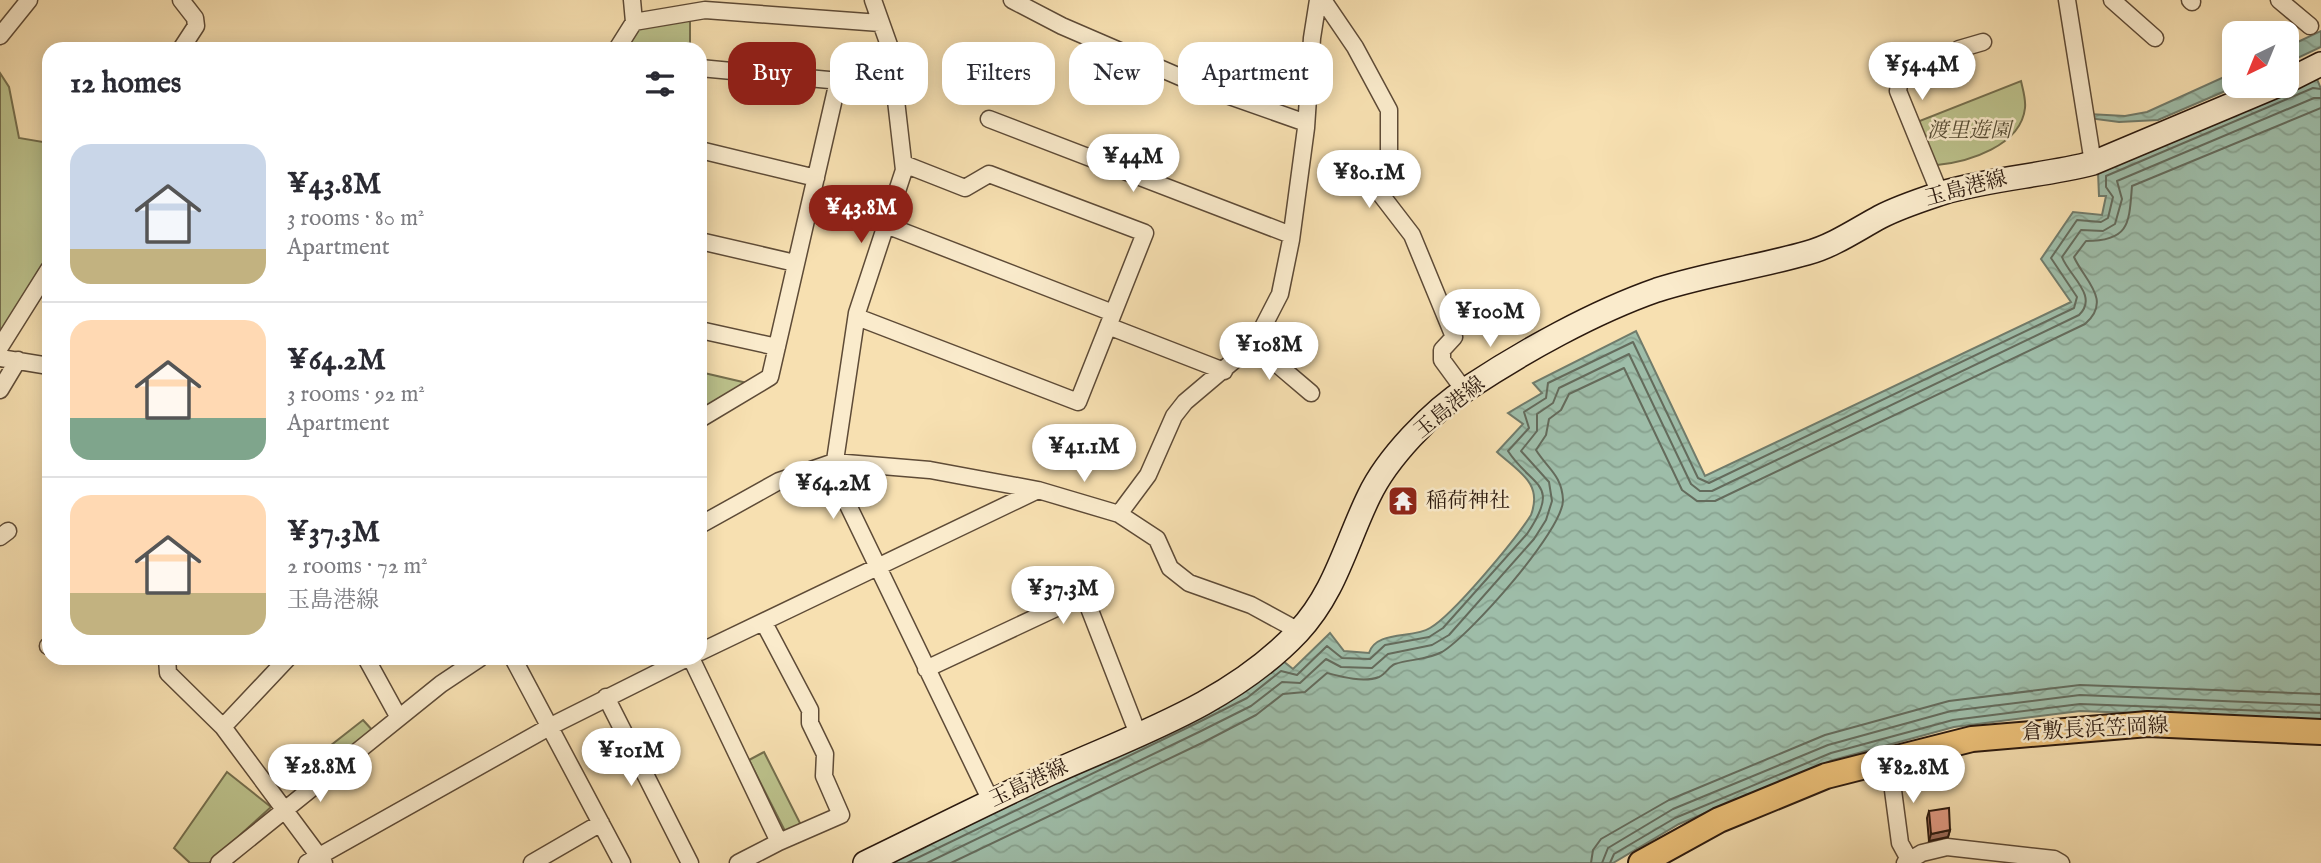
<!DOCTYPE html>
<meta charset="utf-8">
<style>
:root{--surface:#fff;--page:#f7f7f7;--text:#2b2b33;--muted:#7c7c81;--line:#e1e1e2;--accent:#8f2418}
body{margin:0;font-family:"IM FELL English","Noto Serif JP",serif;background:var(--page);color:var(--text);height:100vh;display:flex;flex-direction:column;font-size:26px;white-space:nowrap}
*{box-sizing:border-box;margin:0}
p{font-size:23px;color:var(--muted)}
.icon{flex:none;width:38px;height:38px;fill:none;stroke:currentColor;stroke-width:2;stroke-linecap:round;stroke-linejoin:round}
.map{position:relative;flex:1;overflow:hidden}
.sheet{position:absolute;left:42px;top:42px;width:665px;height:623px;display:flex;flex-direction:column;background:var(--surface);border-radius:21px;box-shadow:0 4px 18px #0003}
.sheet>*{flex:none}
.top-card{position:absolute;left:728px;top:42px;width:665px;height:63px;display:flex;gap:14px}
.needle{width:46px;rotate:223deg}
.tools{position:absolute;left:2222px;top:21px;display:grid;gap:14px}
.tools a{display:grid;place-items:center;width:77px;height:77px;border-radius:14px;background:var(--surface);box-shadow:0 4px 18px #0003;font-size:35px}
.price{position:absolute;translate:-50% -60px;padding:0 16px;border-radius:24px;background:#fff;color:#222;font-size:23px;line-height:46px;filter:drop-shadow(0 2px 4px #0008)}
.price::after{content:'';position:absolute;left:50%;top:42px;width:21px;height:16px;margin-left:-10px;background:inherit;clip-path:polygon(0 0,100% 0,50% 100%)}
.price.on{background:var(--accent);color:#fff}
ul{padding:0;list-style:none}
li{display:flex;align-items:center;gap:21px;height:175px;padding:0 28px}
li+li{border-top:2px solid var(--line)}
li span{display:grid;place-items:center;flex:none;width:196px;height:140px;border-radius:21px;color:#555}
li>.icon{margin-inline-start:auto}
span .icon{width:84px;height:84px;fill:#fffc;stroke-width:1}
li b{font-size:30px}
h2{display:flex;justify-content:space-between;align-items:center;height:84px;padding:0 28px;font-size:30px}
.chip{padding:0 24px;border-radius:21px;background:var(--surface);box-shadow:0 4px 18px #0003;font-size:24px;line-height:63px}
.chip.on{background:var(--accent);color:#fff}
.map>svg:first-child{display:block}
.green{fill:#bcc28c;stroke:#746e4d;stroke-width:2}
.water{fill:url(#water-waves);stroke:#707b6b;stroke-width:2}
.lines{fill:none;stroke-linecap:round;stroke-linejoin:round}
.shore{stroke:#646b5c;stroke-width:2}
.street-casing{stroke:#5e4b37;stroke-width:19}
.secondary-casing{stroke:#2b190e;stroke-width:26}
.primary-casing{stroke:#2b190e;stroke-width:28}
.street{stroke:#faebcc;stroke-width:16}
.secondary{stroke:#faebcc;stroke-width:23}
.primary{stroke:#ecc078;stroke-width:24}
.wall{fill:#c18470;stroke:#2b190e;stroke-width:2}
.shaded-wall{fill:#9d6c5b;stroke:#2b190e;stroke-width:2}
.building{fill:#e09a82;stroke:#2b190e;stroke-width:2}
.labels{text-anchor:middle;dominant-baseline:central;stroke-width:5;stroke-linejoin:round;paint-order:stroke}
.park-label{font-size:21px;font-style:italic;fill:#564c34;stroke:#faebcc}
.street-label{font-size:21px;fill:#2b190e;stroke:#faebcc}
.poi-label{font-size:21px;fill:#2b190e;stroke:#faebcc;text-anchor:start}
</style>
<div class="map">
<svg width="2321" height="863" viewBox="0 0 2321 863">
<defs>
<pattern id="water-waves" width="16" height="10" patternUnits="userSpaceOnUse" patternTransform="scale(1.75)"><rect width="16" height="10" fill="#9ebda9"/><path d="M0 5q4-4 8 0t8 0" fill="none" stroke="#88a290"/></pattern>
</defs>
<rect width="100%" height="100%" fill="#f7e0b1"/>
<filter id="stains"><feTurbulence type="fractalNoise" baseFrequency=".00286" numOctaves="4"/><feColorMatrix values="0 0 0 0 .2 0 0 0 0 .09 0 0 0 0 .02 0 0 0 .5 -.17"/></filter>
<radialGradient id="worn" r=".72"><stop offset=".6" stop-color="#630" stop-opacity="0"/><stop offset="1" stop-color="#630" stop-opacity=".3"/></radialGradient>
<path class="green" d="M690,18V49H625L638,25Z
M0,73L9,87L19,138L49,143V256L0,335Z
M2021,81C2023,90 2026,99 2025,108C2021,146 1968,162 1937,165L1917,122Z
M700,372L747,383L700,412Z
M363,720L374,732L327,770L316,757Z
M764,752L801,825L786,833L749,760Z
M227,772L271,807L209,863H190L174,848Z"/>
<path class="water" d="M2321,31V47L2287,63V47Z
M2235,72V86H2237L2158,120L2119,122L2088,118L2089,114L2125,116L2147,112Z
M2317,79L2321,89V720L2080,711L1954,727L1833,760L1679,824L1613,863H891L1092,765L1283,661L1293,669L1330,633L1344,651L1369,653C1376,630 1413,639 1430,628C1453,615 1516,539 1531,515C1543,483 1519,472 1497,452L1523,424L1508,413L1542,393L1533,383L1636,331L1705,476L2071,302L2041,259L2073,212L2102,215L2106,196H2099L2098,172Z"/>
<g class="lines">
<path class="shore" d="M907,863L1195,724L1247,698L1281,671L1297,675L1327,646L1342,658L1370,659L1385,645L1429,637L1443,628L1527,534C1562,482 1532,488 1508,451L1529,428L1524,412L1546,398L1548,383L1633,342L1698,478L1709,483L2074,308L2077,297L2051,258L2077,220L2101,222L2108,218L2113,197L2106,187V176L2313,88L2321,89
M927,863L1199,732L1251,706L1282,682L1300,683L1326,659L1341,667L1372,668L1388,654L1432,645L1449,635L1534,539L1546,520L1552,501L1549,482L1521,451L1537,431V414L1553,403L1559,388L1629,354L1691,484L1700,491H1712L2079,315C2099,296 2069,276 2062,257L2081,230L2103,231L2115,224L2122,199L2117,181L2314,98H2321
M951,863L1204,742L1256,715L1283,694L1305,692L1327,673C1342,677 1364,683 1379,677C1386,674 1389,666 1395,664C1410,659 1427,660 1442,652C1469,636 1563,531 1563,500C1562,475 1547,468 1536,450L1546,435L1549,419L1561,410L1569,394L1624,368L1682,490L1697,501H1715L2085,324C2113,300 2084,280 2074,257L2086,241C2130,241 2129,223 2132,186L2321,108
M1591,863L1593,850L1601,839L1669,800L1825,735L1949,701L2080,685L2321,694
M1602,863L1608,848L1673,809L1828,745L1951,711L2080,695L2321,705
M1610,863L1614,854L1675,818L1831,753L1953,720L2080,704L2321,713"/>
<g class="street-casing">
<path id="street" d="M873,0L890,48L904,170L857,313L833,474L991,801
M1012,0L1062,26L1201,86L1306,123
M1323,0L1355,47L1389,110V168L1382,196L1412,235L1454,337L1442,350V360L1464,390
M2067,0L2093,163
M2112,0L2155,38
M2190,0L2192,2
M2279,0L2310,26
M634,22L705,10L880,23
M0,36L29,0
M181,49L196,26L195,18L181,0
M617,49L634,22L632,0
M700,68L894,86
M989,119L1291,235
M700,150L816,178
M1940,194L1898,91L1900,79L1910,71L1950,58L1959,49L1983,42
M886,225L1113,313
M700,241L795,263
M857,317L1078,402L1145,233L989,174L965,188L904,164
M1108,326L1224,371
M700,330L777,347
M1251,342L1311,393
M0,347L49,269
M0,358L49,366
M0,390L18,360
M700,419L770,377L838,81
M1119,514L1148,475L1174,416L1185,402L1237,358L1263,327L1280,294L1291,240L1306,128L1312,38L1318,0
M700,525L779,481L834,462L930,470L1038,490L1119,514L1157,539L1170,568L1189,583L1251,605L1299,631
M0,537L8,531
M764,623L810,710V723L825,754L824,776L841,815L779,842
M48,646H49
M700,652L1038,490
M167,658L168,673L223,727L324,863
M366,658L399,718
M513,658L622,863
M691,658L779,842L738,863
M926,669L1084,595L1138,734
M606,697L690,863
M223,727L288,658
M1889,760L1900,843L1911,863
M219,863L441,684L480,658
M307,863L551,726L687,658
M532,863L601,823
M1905,863L1922,853L1947,847L2054,859L2061,863"/>
</g>
<g class="secondary-casing">
<path id="secondary" d="M2287,81L2321,64
M865,863C927,833 988,802 1051,773C1138,734 1231,703 1298,632C1335,593 1346,543 1369,496C1387,458 1432,411 1468,388C1524,351 1594,312 1657,290C1707,274 1758,267 1807,253C1833,246 1856,230 1880,217C1899,207 1921,200 1942,193C1992,178 2043,176 2093,163L2276,86"/>
</g>
<g class="primary-casing">
<path id="primary" d="M1641,863L1719,820L1826,776L1972,739L2148,724L2321,732"/>
</g>
<use href="#street" class="street"/>
<use href="#secondary" class="secondary"/>
<use href="#primary" class="primary"/>
</g>
<path class="wall" d="M1929,811L1950,830L1948,837L1929,841L1927,818Z"/>
<path class="shaded-wall" d="M1950,830L1948,837L1929,841L1931,834Z"/>
<path class="building" d="M1949,808L1950,830L1931,834L1929,811Z"/>
<defs>
<g id="temple-square" transform="scale(1.575)"><rect x="-9" y="-9" width="18" height="18" rx="4" fill="#8f2418" stroke="#faebcc"/><path d="M0-6L5-2H3V0L6.5 2.5H4V6H1.5V3h-3V6H-4V2.5H-6.5L-3 0V-2H-5Z" fill="#fff"/></g>
</defs>
<g fill-rule="evenodd">
<use href="#temple-square" x="1403" y="501"/>
</g>
<g class="labels">
<g class="park-label">
<text x="1969" y="131">渡里遊園</text>
</g>
<g class="street-label">
<text transform="translate(1966 189) rotate(-15)">玉島港線</text>
<text transform="translate(1450 408) rotate(-39)">玉島港線</text>
<text transform="translate(2095 730) rotate(-3)">倉敷長浜笠岡線</text>
<text transform="translate(1029 784) rotate(-25)">玉島港線</text>
</g>
<g class="poi-label">
<text x="1426" y="501">稲荷神社</text>
</g>
</g>
<rect width="100%" height="100%" filter="url(#stains)"/>
<rect width="100%" height="100%" fill="url(#worn)"/>
</svg>
<div class="tools">
<a><svg class="needle" viewBox="-14 -14 28 28"><path d="M0-13l5 13h-10z" fill="#e53935"/><path d="M0 13l5-13h-10z" fill="#7c7c81"/></svg></a>
</div>
<b class="price" style="left:1922px;top:102px">¥54.4M</b>
<b class="price" style="left:1133px;top:194px">¥44M</b>
<b class="price" style="left:1369px;top:210px">¥80.1M</b>
<b class="price on" style="left:861px;top:245px">¥43.8M</b>
<b class="price" style="left:1490px;top:349px">¥100M</b>
<b class="price" style="left:1269px;top:382px">¥108M</b>
<b class="price" style="left:1084px;top:484px">¥41.1M</b>
<b class="price" style="left:833px;top:521px">¥64.2M</b>
<b class="price" style="left:1063px;top:626px">¥37.3M</b>
<b class="price" style="left:631px;top:788px">¥101M</b>
<b class="price" style="left:320px;top:804px">¥28.8M</b>
<b class="price" style="left:1913px;top:805px">¥82.8M</b>
<div class="top-card">
<a class="chip on">Buy</a>
<a class="chip">Rent</a>
<a class="chip">Filters</a>
<a class="chip">New</a>
<a class="chip">Apartment</a>
</div>
<section class="sheet">
<h2>12 homes<svg class="icon" aria-label="filters" viewBox="0 0 24 24"><path d="M4 7h16M4 17h16"/><circle cx="9" cy="7" r="2"/><circle cx="15" cy="17" r="2"/></svg></h2>
<ul>
<li><span style="background:linear-gradient(#c9d6e8 75%,#c2b280 0)"><svg class="icon" aria-label="home" viewBox="0 0 24 24"><path d="M3 11l9-7 9 7M6 9v11h12V9"/></svg></span><div><b>¥43.8M</b><p>3 rooms · 80 m²</p><p>Apartment</p></div></li>
<li><span style="background:linear-gradient(#ffd9b3 70%,#7fa58c 0)"><svg class="icon" aria-label="home" viewBox="0 0 24 24"><path d="M3 11l9-7 9 7M6 9v11h12V9"/></svg></span><div><b>¥64.2M</b><p>3 rooms · 92 m²</p><p>Apartment</p></div></li>
<li><span style="background:linear-gradient(#ffd9b3 70%,#c2b280 0)"><svg class="icon" aria-label="home" viewBox="0 0 24 24"><path d="M3 11l9-7 9 7M6 9v11h12V9"/></svg></span><div><b>¥37.3M</b><p>2 rooms · 72 m²</p><p>玉島港線</p></div></li>
</ul>
</section>
</div>
